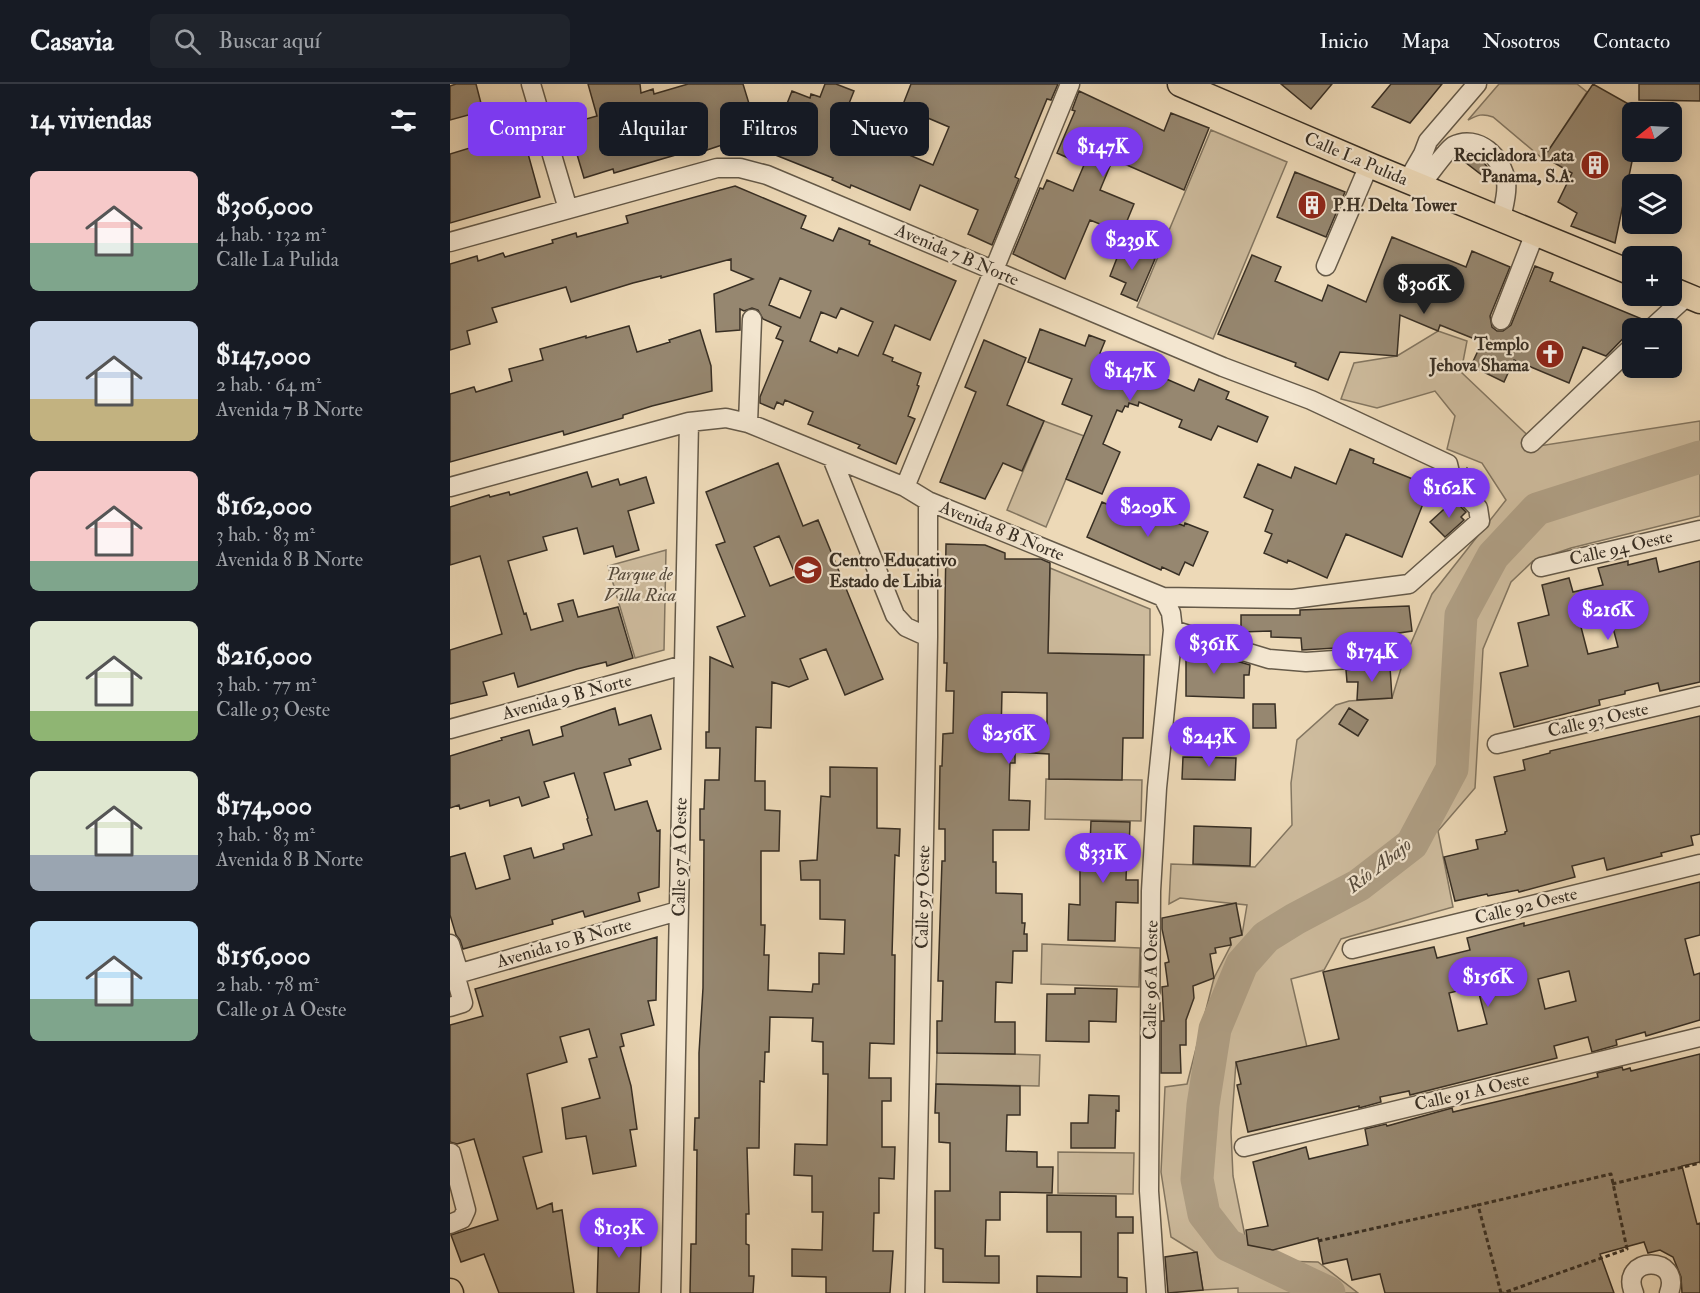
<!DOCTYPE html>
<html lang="es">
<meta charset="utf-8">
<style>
:root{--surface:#171b24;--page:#20242c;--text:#f1f3f6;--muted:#9ea1a6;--line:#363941;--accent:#7c3aed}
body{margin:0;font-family:"IM FELL Double Pica",serif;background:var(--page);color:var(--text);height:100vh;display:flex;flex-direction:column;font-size:22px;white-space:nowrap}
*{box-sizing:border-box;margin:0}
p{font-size:20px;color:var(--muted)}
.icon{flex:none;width:33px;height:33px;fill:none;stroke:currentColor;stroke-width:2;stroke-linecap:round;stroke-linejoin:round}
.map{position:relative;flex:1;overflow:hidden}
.side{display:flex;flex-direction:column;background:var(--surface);width:450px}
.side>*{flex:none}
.hud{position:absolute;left:18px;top:18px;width:570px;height:54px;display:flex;gap:12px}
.needle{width:39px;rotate:252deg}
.fabs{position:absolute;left:1172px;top:18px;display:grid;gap:12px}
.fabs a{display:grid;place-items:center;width:60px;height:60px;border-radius:9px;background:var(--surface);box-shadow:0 3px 15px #0003;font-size:30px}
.price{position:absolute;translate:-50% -51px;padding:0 14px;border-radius:21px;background:var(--accent);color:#fff;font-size:20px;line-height:39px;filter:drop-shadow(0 2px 3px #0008)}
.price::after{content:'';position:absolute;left:50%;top:36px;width:18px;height:14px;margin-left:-9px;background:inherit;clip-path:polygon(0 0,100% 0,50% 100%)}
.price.selected{background:#222;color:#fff}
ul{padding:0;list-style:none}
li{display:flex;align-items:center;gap:18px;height:150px;padding:0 30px}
li span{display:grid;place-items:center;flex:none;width:168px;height:120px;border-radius:9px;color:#555}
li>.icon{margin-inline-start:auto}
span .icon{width:72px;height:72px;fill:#fffc;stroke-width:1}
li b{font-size:26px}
h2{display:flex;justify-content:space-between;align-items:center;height:72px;padding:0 30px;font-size:26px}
.pill{padding:0 21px;border-radius:9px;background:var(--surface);box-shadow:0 3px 15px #0003;font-size:21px;line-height:54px}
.pill.selected{background:var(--accent);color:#fff}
header{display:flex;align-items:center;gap:36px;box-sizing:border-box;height:84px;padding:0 30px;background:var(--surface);border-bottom:2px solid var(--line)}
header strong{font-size:28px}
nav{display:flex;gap:33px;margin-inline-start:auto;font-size:21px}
.search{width:420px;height:54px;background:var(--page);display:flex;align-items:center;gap:15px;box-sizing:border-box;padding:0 21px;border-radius:9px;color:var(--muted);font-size:22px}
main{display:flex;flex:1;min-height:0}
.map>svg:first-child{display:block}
.green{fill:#cebc9e;stroke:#837661;stroke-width:1.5}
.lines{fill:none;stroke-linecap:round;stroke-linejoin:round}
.river{stroke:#af9f85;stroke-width:33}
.building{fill:#968770;stroke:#382f24;stroke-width:1.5;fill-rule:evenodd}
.minor-casing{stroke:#655a49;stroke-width:21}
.major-casing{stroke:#382f24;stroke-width:27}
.path{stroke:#382f24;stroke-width:3;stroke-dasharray:4.5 3;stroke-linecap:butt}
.minor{stroke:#f3e6d0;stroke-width:18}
.major{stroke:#edd9b7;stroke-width:24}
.labels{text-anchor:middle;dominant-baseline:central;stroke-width:4.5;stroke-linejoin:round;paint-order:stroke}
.poi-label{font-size:18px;font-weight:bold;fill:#382f24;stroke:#f3e6d0;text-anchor:end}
.street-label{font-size:18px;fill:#382f24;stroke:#f3e6d0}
.park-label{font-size:18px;font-style:italic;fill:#564b3c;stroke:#f3e6d0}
.water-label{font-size:20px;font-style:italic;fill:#564b3c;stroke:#f3e6d0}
</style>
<header>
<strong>Casavia</strong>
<div class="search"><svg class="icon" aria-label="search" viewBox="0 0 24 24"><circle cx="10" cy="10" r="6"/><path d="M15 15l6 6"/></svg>Buscar aquí</div>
<nav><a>Inicio</a><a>Mapa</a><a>Nosotros</a><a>Contacto</a></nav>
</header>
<main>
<section class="side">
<h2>14 viviendas<svg class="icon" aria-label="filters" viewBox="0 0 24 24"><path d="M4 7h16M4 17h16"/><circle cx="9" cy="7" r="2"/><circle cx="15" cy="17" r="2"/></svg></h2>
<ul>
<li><span style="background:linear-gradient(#f6c9c9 60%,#7fa58c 0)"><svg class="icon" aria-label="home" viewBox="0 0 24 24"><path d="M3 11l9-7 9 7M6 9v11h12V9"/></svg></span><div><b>$306,000</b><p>4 hab. · 132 m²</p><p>Calle La Pulida</p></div></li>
<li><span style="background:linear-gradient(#c9d6e8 65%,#c2b280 0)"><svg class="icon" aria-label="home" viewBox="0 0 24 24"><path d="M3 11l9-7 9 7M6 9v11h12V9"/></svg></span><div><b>$147,000</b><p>2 hab. · 64 m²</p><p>Avenida 7 B Norte</p></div></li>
<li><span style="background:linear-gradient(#f6c9c9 75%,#7fa58c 0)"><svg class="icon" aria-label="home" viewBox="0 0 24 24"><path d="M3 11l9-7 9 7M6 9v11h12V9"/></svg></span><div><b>$162,000</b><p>3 hab. · 83 m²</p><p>Avenida 8 B Norte</p></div></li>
<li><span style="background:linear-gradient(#dfe7d0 75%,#8fb573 0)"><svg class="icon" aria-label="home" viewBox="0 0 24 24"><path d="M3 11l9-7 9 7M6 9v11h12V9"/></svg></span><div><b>$216,000</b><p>3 hab. · 77 m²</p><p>Calle 93 Oeste</p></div></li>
<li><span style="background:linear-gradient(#dfe7d0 70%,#9aa5b1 0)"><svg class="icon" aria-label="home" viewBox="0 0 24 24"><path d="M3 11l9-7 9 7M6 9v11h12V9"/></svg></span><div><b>$174,000</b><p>3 hab. · 83 m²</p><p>Avenida 8 B Norte</p></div></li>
<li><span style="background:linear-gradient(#bfe0f5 65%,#7fa58c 0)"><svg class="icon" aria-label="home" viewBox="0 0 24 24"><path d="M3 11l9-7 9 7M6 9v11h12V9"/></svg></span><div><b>$156,000</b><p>2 hab. · 78 m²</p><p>Calle 91 A Oeste</p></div></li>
</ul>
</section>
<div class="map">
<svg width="1250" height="1209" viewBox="0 0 1250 1209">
<rect width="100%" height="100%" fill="#edd9b7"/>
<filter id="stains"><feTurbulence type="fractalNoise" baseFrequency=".00333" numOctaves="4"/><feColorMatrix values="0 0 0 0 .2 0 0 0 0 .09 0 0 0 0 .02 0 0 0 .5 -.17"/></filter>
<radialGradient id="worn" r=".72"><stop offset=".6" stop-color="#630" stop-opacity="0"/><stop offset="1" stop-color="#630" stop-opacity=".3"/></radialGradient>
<path class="green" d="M1049,0H1127L1137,8L1093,75L1043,33C1032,29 1028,31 1018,36Z
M761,46L837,78L763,255L687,223Z
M988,247L1017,257L1011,288L1089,362L1250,337V432L1121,464L1083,477L1061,498L1033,565L1025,704L988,747L1003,823L891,855L874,886L841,895L857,963L786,978L781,1048L783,1092L797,1162L827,1177L868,1178L908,1209H788V1204L753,1206L747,1169L721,1153L711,1088L715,1003L737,1000L764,894L781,861L780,854L792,851L797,821L730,814L719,820L721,780L805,783L842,741L841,699L847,656L886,621L899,617L942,614L953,578L982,510L1056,416L1032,379L997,365L1005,332L985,307L927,324L891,315L904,279L947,272Z
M594,337L634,352L596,443L557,426Z
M216,466L214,566L185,574L158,482Z
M600,484L700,525V571L598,569Z
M596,695L692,696L691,737L595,735Z
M592,860L690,864L689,903L591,900Z
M487,968L590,971L589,1002L486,1000Z
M608,1068L684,1069L683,1110L608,1109Z"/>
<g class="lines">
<path class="river" d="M879,1209L778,1161L754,1130L747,1095L753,1021L765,945L792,880L816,853L845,835L909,801L962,760L1002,685L1011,531L1043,472L1087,425L1250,373"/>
</g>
<path class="building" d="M6,0H26L33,27L0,36V2Z
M138,0H190L191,9L203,5L204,10L238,0H293L308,49L254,67L253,63L164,89L163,85L134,94L118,40L147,32Z
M375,0H386L404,7L390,42L424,58L426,55L433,58L439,43L452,49L445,65L483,81L499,43L452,23L461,0H608L601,16L597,15L565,93L569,95L542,161L518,150L528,126L470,101L460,126L401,101L400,104L382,96L383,94L318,68L342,7L360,14L361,10L370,13Z
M831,0H882L861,25Z
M941,0H992L960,39L922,23Z
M1143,0L1182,22V68H1184L1165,159L1121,142L1127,129L1108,118L1122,89L1094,73Z
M1189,0H1250V17L1189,16Z
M629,7L714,47L721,29L759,44L734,106L663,75L650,106L684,120L672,149L640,136L615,195L563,170L590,104L593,105L597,96L623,107L634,81L607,69L625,27L622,26Z
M72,48L90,113L0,139V70Z
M1021,70L1031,75L1039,85L1033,92L1015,78Z
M845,88L895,108L876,153L827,133Z
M285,102L356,132L351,144L383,157L389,144L420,157L419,160L506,197L480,256L445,241L433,270L443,274L442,277L471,289L467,301L469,302L458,332L465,335L446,380L408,364L410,361L358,340L363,328L335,316L333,321L327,318L324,325L310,319V313L333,257L326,254L331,243L313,235L308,226L302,224L294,227L290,225V246L266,248L264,210L303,195L281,186V175L211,194V192L183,199L121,218L116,203L42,224L47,238L17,247L20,260L0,266V180L27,172L28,177L53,169L55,173L103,159L102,156L126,149L127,153L178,139L176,132ZM330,194L361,207L350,234L319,221ZM391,224L423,238L408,272L389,264L387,269L360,257L371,228L386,234Z
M942,153L1016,183L1022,167L1060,183L1040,232L1042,243L1047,247H1053L1061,241L1085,182L1103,189L1100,197L1192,235L1156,272L1133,263L1119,299L1064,276L1054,298L1021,282L1032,258L990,241L988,247L950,231L947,272L890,268L878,296L845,282L846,279L768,250L802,171L831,183L825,197L872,217L878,201L916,218Z
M672,161L705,175L687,217L671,210L676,199L660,192Z
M179,242L187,268L220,258L219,256L250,246L261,282L262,307L202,322L173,331V334L114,351L113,347L0,378V310L24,303L26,308L62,297L59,285L93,276L90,265L136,252V254Z
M590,245L635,262L639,251L655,257L650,269L705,294L707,291L744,307L749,295L779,308L776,315L818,333L807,358L768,342L761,356L729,343L732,336L689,318L688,322L679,319L678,323L675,322L672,328L667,326L653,360L670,368L652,410L616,395L642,332L612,320L622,295L578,278Z
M534,256L576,274L557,321L594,337L572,387L553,379L535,415L490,398L526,308L515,303Z
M900,365L924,375L923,379L980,402L952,473L896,450L877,494L838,476L837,479L814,469L822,450L815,447L823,426L794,413L808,380L841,394L845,383L886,400Z
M328,379L353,442L368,436L433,595L395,611L376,565L350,575L358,595L339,603L322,598L321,644L306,643L305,697H315V726L330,727L329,767H311V841H315L314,871H319L318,906L362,908L363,900H369V869L394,870L395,836L370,835V796H351L350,777L367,776L371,712L380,713V683L427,684V744L450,745L449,772L445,771L444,802L442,871H445L444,960L420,959L419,994H441V1017H432V1063H445L444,1095L429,1094V1129H424L423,1167H443L440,1209H376V1193L342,1192V1165L372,1166L373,1128H362V1092L344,1091L345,1060L377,1061L378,990H373V958L362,957L363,934L320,933L319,968H315L314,998L310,997L309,1064H297L299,1130H296V1160L299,1161V1192H304L303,1209H240L241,1160H246L247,1066H244L245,1034H249V969L253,904L254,756H250V725H254L255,696H269L270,664H256V648H259L260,573L283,583L267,543L295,532L266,461L275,458L256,408ZM329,452L346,492L320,502L304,463Z
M1017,384L1038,407L1033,413L1012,391Z
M137,388L142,403L168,395L170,401L196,393L204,419L178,427L189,466L166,473L163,462L134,470L127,444L93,453L97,466L58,477L74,530L76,529L81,546L113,537L108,520L123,516L128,533L168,523L183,574L157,582L156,578L127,585L68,603L64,589L33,598L37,611L0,620V566L52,550L30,472L0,481V423L39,411L40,413L59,408L60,411Z
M1004,416L1016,428L1011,433L1014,436L995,453L980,438Z
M652,418L691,435L695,425L734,442L735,439L758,448L743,482L735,478L729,491L712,483L711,486L637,453Z
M496,460L535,461L555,469V475H591L600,479L598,569L694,571L693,654H673L672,696L599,695V670L565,668V679H560L559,716L580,717L579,746H543V778H546V809L572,810V839H575L574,850H577V867H563L562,899L546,898L545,938H565V970L487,969V937H492L493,897H488L492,777H495V745H489L490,682H492L493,650L503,649L504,607H496L497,579H494ZM552,608L597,609V652L551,651Z
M1206,474L1209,488L1250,477V598L1210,607L1208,599L1175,607V610L1149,616L1150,621L1064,643L1050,589L1078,582L1068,539L1099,531L1092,501L1119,494L1123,508L1153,501L1148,484L1178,477V481ZM1161,536L1168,563L1138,570L1131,543Z
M959,522L962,547L943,550V554L938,555V561L852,566L851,554L821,553V547L791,548V531H850V526Z
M736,562L800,581L799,591H794V614L736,612Z
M940,583L942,614L907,616L908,598H897L896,586Z
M803,620H825L826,644H803Z
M165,624L169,641L201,631L211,665L179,675L181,681L154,689L165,726L197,717L207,747L210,746L209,803L188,809L190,817L135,833L133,827L102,836L103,840L13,865L10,856L6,851L0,831V773L15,769L26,805L60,795L54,772L81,764L84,774L114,765L113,760L142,751L137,735L138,734L124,689L94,698L99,713L72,722L69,713L40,722L39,716L10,725L9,721L0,724V672L52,656L51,654L79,646L83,661L113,652L111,643Z
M899,624L918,636L908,652L889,640Z
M1250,632V750L1241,752L1243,761L1211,769L1212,772L1157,786L1154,774L1122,782L1125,793L1069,808L1068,806L1038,812L1037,810L1005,817L994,773L1028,765L1026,756L1055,750V748L1057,747L1044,693L1075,686L1073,676L1100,669V667Z
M733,673L786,674L785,696L732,695Z
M641,737L680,738L679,766H677L676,796H688V819L666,818L665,857L618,856L619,820L630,821V783H639Z
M744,742L801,744L800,782L743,780Z
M1250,798V851L1235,855L1244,891L1250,889V936L1196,952L1195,948L1166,956L1167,961L1142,968L1138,953L1104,962L1107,974L960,1011L959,1007L930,1013L931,1018L909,1024V1022L798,1048L787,1001L791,1000L786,978L889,955L873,888L984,863L987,874L1020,866L1017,854L1074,839V842ZM1119,887L1126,917L1095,925L1088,895ZM1027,902L1037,940L1008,947L999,909Z
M786,819L792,851L780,854L781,861L765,864L766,869L760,870L764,894L743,902L744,914L736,936V961H730L731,989H711V937H714L712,903L718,902L715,879L719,878L712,845V834Z
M207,853L206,916L198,917L204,941L171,950L174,962L170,963L181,1002L187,1045L180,1046L186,1082L143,1090L136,1052L116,1055L112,1024L150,1014L139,975L147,973L139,945L110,953L117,978L77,990L92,1068L73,1073L87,1125L102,1119L103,1128L112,1126L124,1209H49L34,1170L11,1178L1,1151L48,1136L24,1055L7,1060L0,1058V941L33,932L25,905Z
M625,904L667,905L666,938L639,937V958L596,957L597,910H625Z
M1250,970V1078L1232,1082L1247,1140L1250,1139V1209H1232L1231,1193L1223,1173L1210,1166L1198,1169L1194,1158L1150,1170L1164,1209H935L930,1190L902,1196L897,1175L873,1180L868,1154L823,1166L798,1161L796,1146L818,1142L803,1078L856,1063L859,1075L918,1061L915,1045L936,1040L937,1042L1002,1024L1003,1028L1125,999L1148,993L1147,989L1172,983L1173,986L1180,984L1181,987Z
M486,1000L570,1002V1031H557L556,1067L587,1068V1083H603L602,1109L550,1108V1136H536L535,1172H549V1199L493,1198V1165L485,1164V1107H500V1059L489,1058V1029H485Z
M639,1011L669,1012V1027L666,1026L665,1064H621V1039H638Z
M597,1111L666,1112V1133H683V1149H668V1193L677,1194V1209H587V1192L631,1193V1148H597Z
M149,1140L192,1141L189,1209H147Z
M747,1168L753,1206L718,1209L715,1173Z"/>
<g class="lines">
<g class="minor-casing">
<path id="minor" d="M81,0L118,125
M958,96L973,70L978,57L1027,0
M970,101C977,94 996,66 1003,62C1028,49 1053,74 1056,98C1058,109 1053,124 1051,135
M0,158L267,84H290L317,91L773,283L861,316L998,380L1002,397L1028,424L1030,437L959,500L843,515L713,513L478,417L455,403L298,339L276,334L239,338L0,403
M876,182L919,81
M1051,236L1085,149
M1202,244L1237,212
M298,339L302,235
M1081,359L1182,263
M382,374L445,531L456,543L478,553
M455,403L620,0
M1091,483L1250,446
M723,546L819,575L856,578L942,572
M0,645L234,581
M1047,660L1250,612
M0,860L9,889
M902,865L1250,780
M0,892L228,827
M0,923L13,919L5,890
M794,1063L1250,953
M0,1140L12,1135L16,1126L1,1069
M221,1209L239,338
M465,1209L478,553V417
M706,1209L699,1107L701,807L707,704L723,546L721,529L713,513
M1184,1209C1168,1172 1233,1170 1219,1209"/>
</g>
<g class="major-casing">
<path id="major" d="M730,0L919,81L1182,189
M1221,205L1250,217
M0,1207L1,1209"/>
</g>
<path class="path" d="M1162,1100L1250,1079
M868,1157L1028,1121
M1051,1209L1028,1121L1161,1090L1177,1165L1053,1209"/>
<use href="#minor" class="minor"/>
<use href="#major" class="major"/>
</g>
<defs>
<g id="building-disc" transform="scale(1.5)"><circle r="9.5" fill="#8f2418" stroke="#f3e6d0"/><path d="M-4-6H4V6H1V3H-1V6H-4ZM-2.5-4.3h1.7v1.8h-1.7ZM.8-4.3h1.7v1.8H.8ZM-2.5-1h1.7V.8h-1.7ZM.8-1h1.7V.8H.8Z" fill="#fff"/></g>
<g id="church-disc" transform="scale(1.5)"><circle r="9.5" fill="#8f2418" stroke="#f3e6d0"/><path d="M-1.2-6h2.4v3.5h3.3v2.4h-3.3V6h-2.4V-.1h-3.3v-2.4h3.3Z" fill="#fff"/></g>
<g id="school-disc" transform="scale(1.5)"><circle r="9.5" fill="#8f2418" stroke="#f3e6d0"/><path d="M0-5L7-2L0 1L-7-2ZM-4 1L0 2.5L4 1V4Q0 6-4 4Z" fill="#fff"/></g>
</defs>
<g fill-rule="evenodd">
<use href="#building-disc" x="1145" y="81"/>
<use href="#building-disc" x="862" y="121"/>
<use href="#church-disc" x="1100" y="270"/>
<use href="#school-disc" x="358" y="486"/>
</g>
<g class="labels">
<g class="poi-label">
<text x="1124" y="71">Recicladora Lata<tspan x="1124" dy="21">Panama, S.A.</tspan></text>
<text x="883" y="121" text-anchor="start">P.H. Delta Tower</text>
<text x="1079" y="260">Templo<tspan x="1079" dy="21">Jehova Shama</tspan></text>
<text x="379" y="476" text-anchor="start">Centro Educativo<tspan x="379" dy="21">Estado de Libia</tspan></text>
</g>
<g class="street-label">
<text transform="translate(906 75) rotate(23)">Calle La Pulida</text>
<text transform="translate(507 171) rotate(23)">Avenida 7 B Norte</text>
<text transform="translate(552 447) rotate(22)">Avenida 8 B Norte</text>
<text transform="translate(1171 464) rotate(-13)">Calle 94 Oeste</text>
<text transform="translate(117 613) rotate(-15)">Avenida 9 B Norte</text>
<text transform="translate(1148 636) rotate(-13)">Calle 93 Oeste</text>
<text transform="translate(230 773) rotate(-89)">Calle 97 A Oeste</text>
<text transform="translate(473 813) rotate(-89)">Calle 97 Oeste</text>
<text transform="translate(1076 822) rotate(-14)">Calle 92 Oeste</text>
<text transform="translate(114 859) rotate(-16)">Avenida 10 B Norte</text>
<text transform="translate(701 896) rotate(-89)">Calle 96 A Oeste</text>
<text transform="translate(1022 1008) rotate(-13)">Calle 91 A Oeste</text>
</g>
<g class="park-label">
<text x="190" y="490">Parque de<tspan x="190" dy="21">Villa Rica</tspan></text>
</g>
<g class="water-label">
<text transform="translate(929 781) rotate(-38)">Río Abajo</text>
</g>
</g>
<rect width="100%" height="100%" filter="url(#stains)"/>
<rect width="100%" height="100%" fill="url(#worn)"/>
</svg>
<div class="fabs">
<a><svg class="needle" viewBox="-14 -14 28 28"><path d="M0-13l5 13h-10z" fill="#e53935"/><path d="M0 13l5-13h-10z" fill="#9ea1a6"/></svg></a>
<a><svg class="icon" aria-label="layers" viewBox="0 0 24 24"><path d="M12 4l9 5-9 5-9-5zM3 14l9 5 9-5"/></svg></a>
<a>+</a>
<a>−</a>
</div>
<b class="price" style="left:653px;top:94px">$147K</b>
<b class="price" style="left:682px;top:187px">$239K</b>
<b class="price selected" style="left:974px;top:231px">$306K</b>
<b class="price" style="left:680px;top:318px">$147K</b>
<b class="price" style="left:999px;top:435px">$162K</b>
<b class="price" style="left:698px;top:454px">$209K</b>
<b class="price" style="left:1158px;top:557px">$216K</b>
<b class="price" style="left:764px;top:591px">$361K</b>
<b class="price" style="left:922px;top:599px">$174K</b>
<b class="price" style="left:559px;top:681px">$256K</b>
<b class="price" style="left:759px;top:684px">$243K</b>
<b class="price" style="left:653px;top:800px">$331K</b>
<b class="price" style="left:1038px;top:924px">$156K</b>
<b class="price" style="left:169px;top:1175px">$103K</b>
<div class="hud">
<a class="pill selected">Comprar</a>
<a class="pill">Alquilar</a>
<a class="pill">Filtros</a>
<a class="pill">Nuevo</a>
</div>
</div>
</main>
